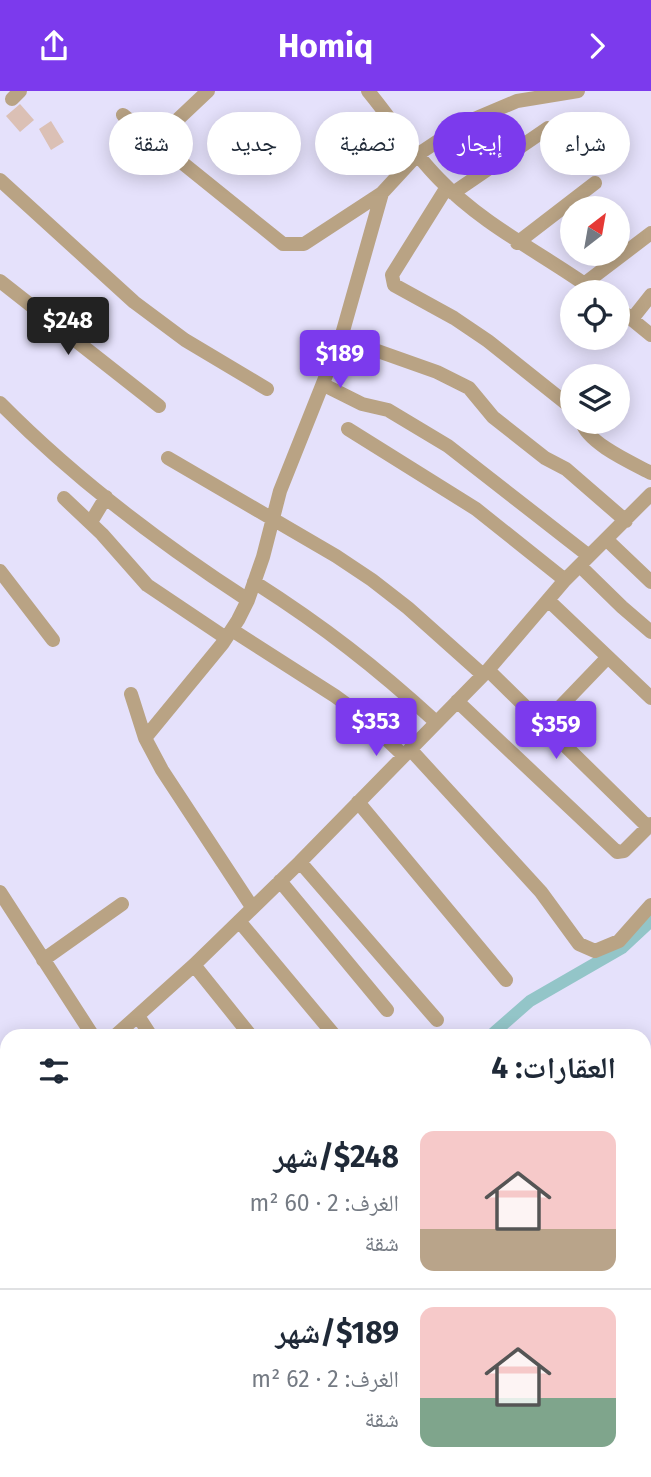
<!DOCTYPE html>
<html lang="ar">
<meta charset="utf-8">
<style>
:root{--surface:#fff;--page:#f6f6f7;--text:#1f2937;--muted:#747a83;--line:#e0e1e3;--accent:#7c3aed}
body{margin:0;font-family:"Fira Sans","Noto Naskh Arabic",sans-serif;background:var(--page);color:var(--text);direction:rtl;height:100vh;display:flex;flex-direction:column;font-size:26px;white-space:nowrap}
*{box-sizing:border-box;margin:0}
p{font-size:23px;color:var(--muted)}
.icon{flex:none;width:38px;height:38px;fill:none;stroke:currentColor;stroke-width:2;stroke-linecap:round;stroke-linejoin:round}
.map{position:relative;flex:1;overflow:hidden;direction:ltr}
.sheet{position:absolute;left:0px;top:938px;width:651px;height:448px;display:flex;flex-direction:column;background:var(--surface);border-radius:21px 21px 0 0;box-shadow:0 4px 18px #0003;direction:rtl}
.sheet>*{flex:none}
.top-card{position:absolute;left:21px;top:21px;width:609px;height:63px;direction:rtl;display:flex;gap:14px}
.needle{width:46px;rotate:31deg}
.buttons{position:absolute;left:560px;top:105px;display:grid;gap:14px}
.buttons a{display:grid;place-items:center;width:70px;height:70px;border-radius:50%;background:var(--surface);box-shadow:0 4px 18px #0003;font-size:35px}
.price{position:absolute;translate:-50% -60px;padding:0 16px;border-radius:7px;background:var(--accent);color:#fff;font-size:23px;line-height:46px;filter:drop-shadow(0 2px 4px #0008)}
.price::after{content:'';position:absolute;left:50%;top:42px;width:21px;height:16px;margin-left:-10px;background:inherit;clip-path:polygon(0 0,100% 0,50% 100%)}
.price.on{background:#222;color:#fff}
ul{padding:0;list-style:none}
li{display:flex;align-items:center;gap:21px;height:175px;padding:0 35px}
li+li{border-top:2px solid var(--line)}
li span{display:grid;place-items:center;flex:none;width:196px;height:140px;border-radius:14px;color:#555}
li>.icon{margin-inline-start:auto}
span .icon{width:84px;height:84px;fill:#fffc;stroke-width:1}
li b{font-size:30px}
h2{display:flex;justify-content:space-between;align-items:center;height:84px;padding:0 35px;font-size:30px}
.chip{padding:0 24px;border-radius:32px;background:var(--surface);box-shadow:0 4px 18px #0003;font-size:24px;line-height:63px}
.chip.on{background:var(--accent);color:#fff}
header{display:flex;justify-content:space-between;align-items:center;height:91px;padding:0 35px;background:var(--accent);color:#fff;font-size:32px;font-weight:700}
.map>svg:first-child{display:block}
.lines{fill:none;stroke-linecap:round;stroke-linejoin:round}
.canal{stroke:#93c5c8;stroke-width:12}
.building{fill:#dbc0b5}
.minor{stroke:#b9a384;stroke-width:14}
</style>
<header><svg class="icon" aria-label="forward" viewBox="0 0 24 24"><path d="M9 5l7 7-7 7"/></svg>Homiq<svg class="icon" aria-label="share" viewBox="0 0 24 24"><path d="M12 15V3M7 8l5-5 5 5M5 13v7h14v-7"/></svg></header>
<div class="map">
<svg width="651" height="1386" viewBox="0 0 651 1386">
<rect width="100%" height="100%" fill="#e5e1fb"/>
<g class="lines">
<path class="canal" d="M490,945L530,910L622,857L651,830
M265,1386L270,1379"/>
</g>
<path class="building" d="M20,13L34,29L20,41L6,25Z
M51,30L64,51L51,59L39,38Z"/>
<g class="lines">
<path class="minor" d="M368,0C392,29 412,61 439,88C485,136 544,163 596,201
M12,8L20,0
M123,24L283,153H304L382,102
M156,49L208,0
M0,89L134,211L185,249L267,298
M447,96L392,184L394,194L454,227L488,250L572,317
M453,102L548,37
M517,152L595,92
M0,190L159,315
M584,193L651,142
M618,217L651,244
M632,228L651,204
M341,247L437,281L469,297L493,326L545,367L566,378L626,430
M324,294L362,313L388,319L448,355L589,465
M0,312C74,387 160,452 248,509
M582,331C587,352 632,372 651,382
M348,338L476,418L565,489
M168,367L336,465L372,489L408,517L483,584
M64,407L102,443L147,494L226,547
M91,431L106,406
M607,449L651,491
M580,475L622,516L651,541
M0,480L53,549
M254,491C323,535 376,576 436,631
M548,509L651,607
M232,539L335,605L361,624L403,664
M488,579L648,736
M131,603L145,647L162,679L252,816
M457,610L617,761L624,760L651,733
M559,617L608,566
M145,647L223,552L238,529L248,509L263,466L280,400L341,247L382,102L417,64L465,32L517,10L578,0
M410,658L541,801L579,853L595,860L619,850L651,814
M358,711L506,889
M300,771L437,929
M280,790L387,919
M0,801L93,945
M239,830L335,945
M43,869L122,813
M194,874L251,945
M138,925L151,945
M115,945L194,874L300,771L488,579L565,489L651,403
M0,982L7,993
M0,1061L7,1053
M644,1075L651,1069
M644,1089L651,1099
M644,1132L651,1139
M0,1174L7,1172
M0,1248L7,1254
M644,1284L651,1295
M594,1379L599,1386
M7,1386L8,1385"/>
</g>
</svg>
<div class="buttons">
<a><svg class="needle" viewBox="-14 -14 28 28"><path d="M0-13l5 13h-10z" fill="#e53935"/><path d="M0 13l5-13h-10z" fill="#747a83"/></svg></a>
<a><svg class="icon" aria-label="locate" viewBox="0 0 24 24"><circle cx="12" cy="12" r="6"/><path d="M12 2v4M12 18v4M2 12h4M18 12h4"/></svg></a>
<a><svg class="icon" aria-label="layers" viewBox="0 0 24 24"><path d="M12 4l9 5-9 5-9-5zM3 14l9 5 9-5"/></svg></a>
</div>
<b class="price on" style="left:68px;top:266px">$248</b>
<b class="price" style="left:340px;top:299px">$189</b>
<b class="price" style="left:376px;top:667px">$353</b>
<b class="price" style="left:556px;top:670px">$359</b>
<div class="top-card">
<a class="chip">شراء</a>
<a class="chip on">إيجار</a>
<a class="chip">تصفية</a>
<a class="chip">جديد</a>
<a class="chip">شقة</a>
</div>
<section class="sheet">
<h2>العقارات: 4<svg class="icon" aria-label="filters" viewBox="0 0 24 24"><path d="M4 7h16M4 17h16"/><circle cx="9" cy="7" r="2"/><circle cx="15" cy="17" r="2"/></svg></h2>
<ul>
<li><span style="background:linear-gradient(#f6c9c9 70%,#b9a48a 0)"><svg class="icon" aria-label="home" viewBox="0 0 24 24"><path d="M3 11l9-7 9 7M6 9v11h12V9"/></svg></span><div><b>$248/شهر</b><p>الغرف: 2 · 60 m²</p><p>شقة</p></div></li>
<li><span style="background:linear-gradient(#f6c9c9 65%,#7fa58c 0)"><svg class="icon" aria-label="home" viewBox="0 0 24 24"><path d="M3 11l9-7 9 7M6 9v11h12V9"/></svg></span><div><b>$189/شهر</b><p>الغرف: 2 · 62 m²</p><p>شقة</p></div></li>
</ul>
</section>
</div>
